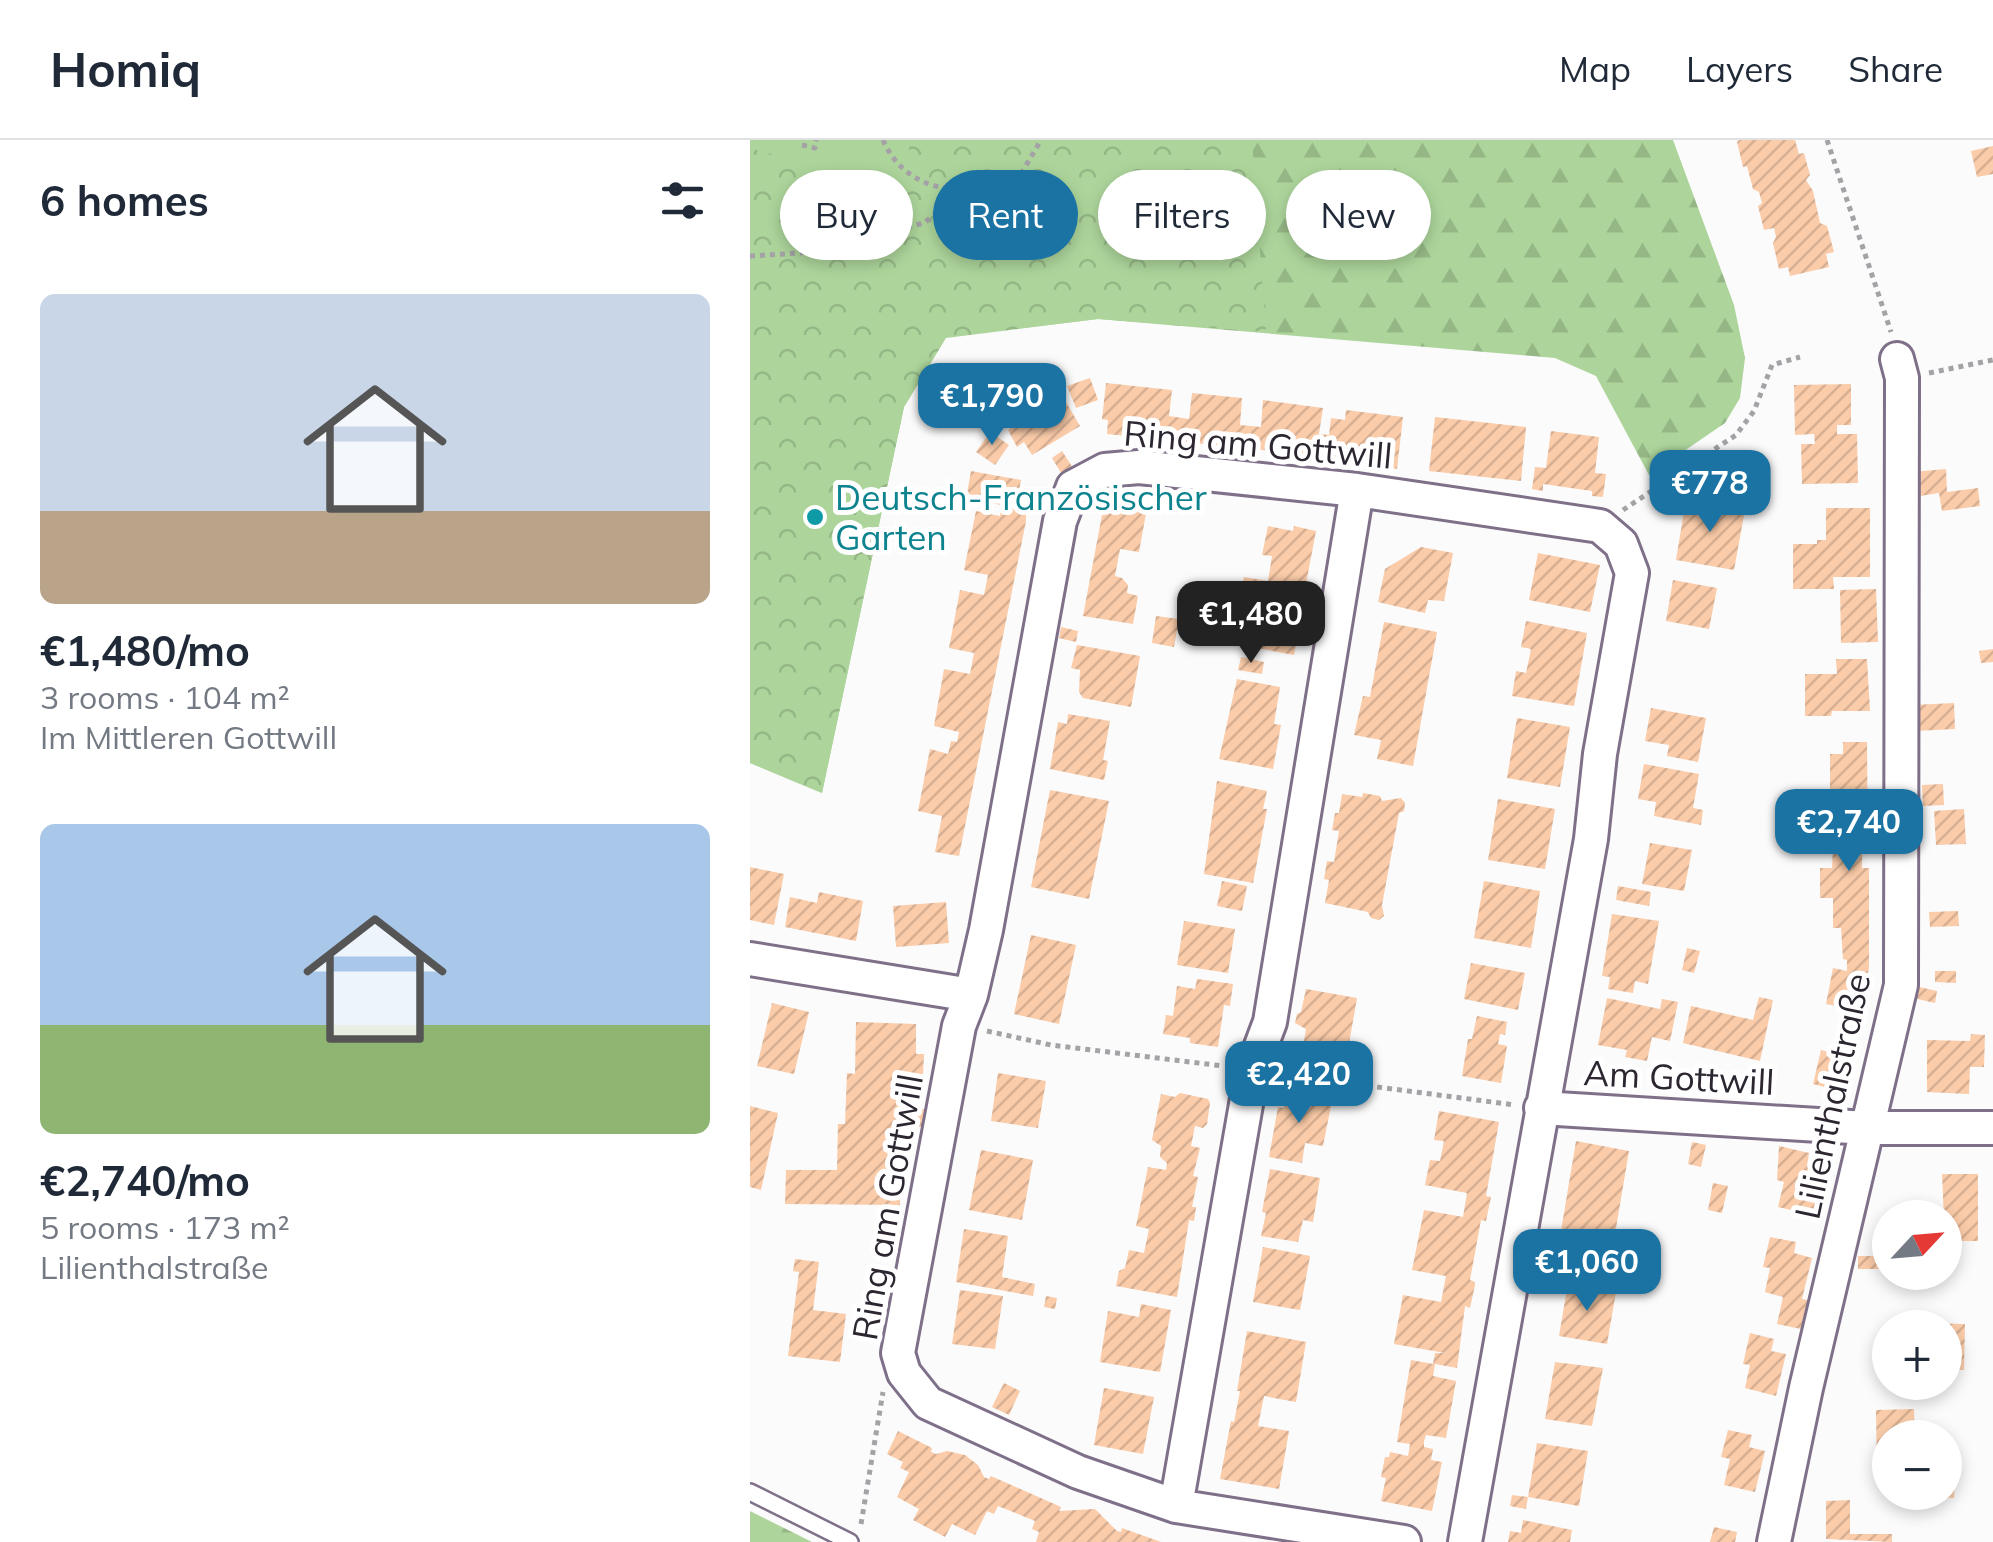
<!DOCTYPE html>
<meta charset="utf-8">
<style>
:root{--surface:#fff;--page:#f6f6f7;--text:#1f2937;--muted:#747a83;--line:#e0e1e3;--accent:#1b73a3}
body{margin:0;font-family:Mulish,sans-serif;background:var(--page);color:var(--text);height:100vh;display:flex;flex-direction:column;font-size:38px;white-space:nowrap}
*{box-sizing:border-box;margin:0}
p{font-size:32px;color:var(--muted)}
.icon{flex:none;width:55px;height:55px;fill:none;stroke:currentColor;stroke-width:2;stroke-linecap:round;stroke-linejoin:round}
.map{position:relative;flex:1;overflow:hidden}
.sheet{display:flex;flex-direction:column;background:var(--surface);width:750px}
.sheet>*{flex:none}
.guide{position:absolute;left:30px;top:30px;width:950px;height:90px;display:flex;gap:20px}
.needle{width:65px;rotate:64deg}
.controls{position:absolute;left:1122px;top:1060px;display:grid;gap:20px}
.controls a{display:grid;place-items:center;width:90px;height:90px;border-radius:50%;background:var(--surface);box-shadow:0 5px 15px #0003;font-size:50px}
.price{position:absolute;translate:-50% -85px;padding:0 22px;border-radius:20px;background:var(--accent);color:#fff;font-size:32px;line-height:65px;filter:drop-shadow(0 2px 5px #0008)}
.price::after{content:'';position:absolute;left:50%;top:60px;width:30px;height:22px;margin-left:-15px;background:inherit;clip-path:polygon(0 0,100% 0,50% 100%)}
.price.on{background:#222;color:#fff}
ul{padding:0;list-style:none}
li{display:grid;align-content:center;gap:20px;height:530px;padding:0 40px}
li span{display:grid;place-items:center;height:310px;border-radius:15px;color:#555}
li>.icon{margin-inline-start:auto}
span .icon{width:180px;height:180px;fill:#fffc;stroke-width:1}
li b{font-size:42px}
h2{display:flex;justify-content:space-between;align-items:center;height:120px;padding:0 40px;font-size:42px}
.chip{padding:0 35px;border-radius:45px;background:var(--surface);box-shadow:0 5px 15px #0003;font-size:35px;line-height:90px}
.chip.on{background:var(--accent);color:#fff}
header{display:flex;align-items:center;gap:60px;box-sizing:border-box;height:140px;padding:0 50px;background:var(--surface);border-bottom:2px solid var(--line)}
header strong{font-size:48px}
nav{display:flex;gap:55px;margin-inline-start:auto;font-size:35px}
main{display:flex;flex:1;min-height:0}
.map>svg:first-child{display:block}
.forest{fill:url(#forest-firs)}
.park{fill:url(#park-crowns)}
.garden{fill:#add59b}
.building{fill:url(#building-hatch)}
.lines{fill:none;stroke-linecap:round;stroke-linejoin:round}
.lane-casing{stroke:#7f708a;stroke-width:20}
.street-casing{stroke:#7f708a;stroke-width:38}
.path{stroke:#a4a2a6;stroke-width:5;stroke-dasharray:5 5;stroke-linecap:butt}
.lane{stroke:#fff;stroke-width:15}
.street{stroke:#fff;stroke-width:32}
.culture-dot{fill:#0f9aa8;stroke:#fff;stroke-width:4}
.labels{text-anchor:middle;dominant-baseline:central;stroke-width:10;stroke-linejoin:round;paint-order:stroke}
.street-label{font-size:35px;fill:#2c2631;stroke:#fff}
.culture-label{font-size:35px;fill:#0d838f;stroke:#fff;text-anchor:start}
</style>
<header>
<strong>Homiq</strong>
<nav><a>Map</a><a>Layers</a><a>Share</a></nav>
</header>
<main>
<section class="sheet">
<h2>6 homes<svg class="icon" aria-label="filters" viewBox="0 0 24 24"><path d="M4 7h16M4 17h16"/><circle cx="9" cy="7" r="2"/><circle cx="15" cy="17" r="2"/></svg></h2>
<ul>
<li><span style="background:linear-gradient(#c9d6e8 70%,#b9a48a 0)"><svg class="icon" aria-label="home" viewBox="0 0 24 24"><path d="M3 11l9-7 9 7M6 9v11h12V9"/></svg></span><div><b>€1,480/mo</b><p>3 rooms · 104 m²</p><p>Im Mittleren Gottwill</p></div></li>
<li><span style="background:linear-gradient(#a9c7e8 65%,#8fb573 0)"><svg class="icon" aria-label="home" viewBox="0 0 24 24"><path d="M3 11l9-7 9 7M6 9v11h12V9"/></svg></span><div><b>€2,740/mo</b><p>5 rooms · 173 m²</p><p>Lilienthalstraße</p></div></li>
</ul>
</section>
<div class="map">
<svg width="1243" height="1402" viewBox="0 0 1243 1402">
<defs>
<pattern id="forest-firs" width="22" height="20" patternUnits="userSpaceOnUse" patternTransform="scale(2.5)"><rect width="22" height="20" fill="#add59b"/><path d="M5 1l3.5 6h-7zM16 11l3.5 6h-7z" fill="#95b786"/></pattern>
<pattern id="park-crowns" width="20" height="18" patternUnits="userSpaceOnUse" patternTransform="scale(2.5)"><rect width="20" height="18" fill="#add59b"/><path d="M2 6a3 3 0 1 1 6 0M12 15a3 3 0 1 1 6 0" fill="none" stroke="#95b786"/></pattern>
<pattern id="building-hatch" width="6" height="6" patternUnits="userSpaceOnUse" patternTransform="scale(2.5)"><rect width="6" height="6" fill="#fbcca9"/><path d="M-1 1l2-2M0 6l6-6M5 7l2-2" fill="none" stroke="#d7af92"/></pattern>
</defs>
<rect width="100%" height="100%" fill="#fbfbfb"/>
<path class="forest" d="M160,0H923L984,165L995,218L990,258L975,283L899,335L846,236L805,218L348,179L196,197L154,267L72,653L0,623V8Z
M0,1371L62,1402H0Z"/>
<path class="park" d="M0,0H502L516,192L348,179L196,198L154,267L72,653L0,623Z"/>
<path class="garden" d="M0,0H160L155,43L59,25L0,8Z"/>
<path class="building" d="M989,0H1045L1049,14L1054,13L1060,35L1056,40L1063,51L1070,83L1077,86L1084,112L1076,114L1079,127L1040,136L1038,127L1029,129L1023,103L1026,97L1024,88L1014,90L1008,66L1012,63L1009,52L1003,49L997,26L993,27L987,2Z
M1243,6V34L1227,37L1221,11Z
M340,238L348,260L326,268L317,246Z
M303,240L330,286L282,315L274,302L267,307L258,290L264,286L255,269Z
M356,243L422,250L419,276L439,279L442,253L492,258L490,285L511,287L513,260L573,268L569,294L579,295L581,278L595,280L596,270L653,277L647,329L608,321L606,324L590,322V318L357,294L358,280L352,279Z
M1101,244V285H1087V294H1107L1108,343L1052,344L1051,304H1065L1064,294L1045,295L1044,245Z
M685,277L776,287L771,341L679,331Z
M801,291L849,297L845,333L856,334L853,357L842,356V351L793,344V351L782,349L785,327L796,328Z
M240,292L259,305L245,325L226,312Z
M312,311L325,331L314,338L302,318Z
M1196,329L1197,352L1228,348L1230,366L1192,371L1189,353L1164,357L1162,332Z
M221,331L271,340L266,367L276,369V381L209,716L185,712L192,676L168,671L180,609L198,614L201,601L207,602L209,592L184,586L194,529L220,534L224,513L199,508L210,450L234,455L238,435L214,430L226,371L250,376L252,365L216,359Z
M355,359L397,368L389,412L370,409L365,436L372,438L378,445L377,453L388,456L383,484L333,476Z
M936,359L995,370L984,430L926,420Z
M1076,368H1120V437H1083L1084,449H1043V404H1067V400H1076Z
M518,386L543,391L544,386L566,391L555,449L526,443L521,466L552,472L544,515L481,503L494,437L518,441L522,416L512,415Z
M671,407L703,413L694,461L678,460L675,473L628,462L635,429Z
M788,413L850,425L840,472L779,460Z
M923,440L967,448L959,489L916,481Z
M1126,449L1128,502L1091,503L1090,450Z
M406,476L429,479L424,507L402,503Z
M776,481L837,493L824,566L762,556L766,531L776,533L781,509L771,507Z
M634,482L687,492L663,626L627,619L631,600L604,595L613,556L620,557Z
M311,487L328,491L326,502L309,498Z
M327,505L390,516L381,567L333,558L329,552L330,530L321,528Z
M1243,509V522L1231,523L1229,511Z
M491,517L514,522L512,534L488,530Z
M1086,519H1117L1120,571H1082L1081,576H1055V534H1087Z
M487,539L530,547L524,584L531,585L523,629L469,619Z
M1204,563L1205,589L1165,591L1163,565Z
M901,568L956,578L948,622L917,616L919,605L895,601Z
M318,574L360,581L353,620L358,621L354,640L300,629L308,582L317,584Z
M767,578L820,587L810,647L757,638Z
M1093,602H1117L1118,709H1112V728H1119V827L1112,871L1076,864L1083,828L1097,831V820L1093,819L1091,788H1083V758H1070V728H1082L1083,709H1105V697H1083L1084,683L1080,682V614H1093Z
M894,624L949,634L943,668L953,670L951,685L904,676L906,662L888,659Z
M467,641L517,651L513,669H517L503,743L454,734Z
M1193,644L1194,665L1173,666L1172,645Z
M300,650L359,661L339,759L281,747Z
M613,653L630,656L632,661L651,658L655,663L654,671L649,673L632,765L634,776L629,780L621,778L618,772L575,763L579,740L574,739L577,721L584,722L589,691L582,690L585,673H589L592,654L612,657Z
M748,659L805,669L795,729L738,720Z
M1214,669L1216,704L1186,705L1184,671Z
M900,703L942,710L934,751L892,744Z
M0,727L34,734L24,785L0,780Z
M472,741L497,746L492,771L467,766Z
M734,741L790,751L781,808L724,798Z
M868,746L901,752L899,766L866,760Z
M69,752L113,761L106,801L35,787L40,757L67,763Z
M196,762L199,803L146,807L143,766Z
M1208,771L1209,786L1180,787L1179,772Z
M862,774L909,781L898,844L885,841L883,853L858,849L860,837L852,836Z
M434,781L485,789L478,833L427,825Z
M281,795L326,805L309,884L264,874Z
M937,808L950,811L944,833L932,830Z
M721,823L775,833L768,870L714,859Z
M1185,831H1206V843L1185,842Z
M447,839L483,844L480,866L474,865L468,907L440,903V898L413,894L416,875L423,876L427,846L445,849Z
M1165,846L1187,851L1185,863L1163,858Z
M556,849L607,858L597,915L553,906L556,889L545,883L547,874L551,872Z
M1009,857L1023,860L1010,921L933,903L941,866L1003,880Z
M857,858L910,869L912,859L928,862L920,901L902,897L897,921L875,917L877,910L848,905Z
M22,863L59,872L44,934L7,926Z
M727,876L757,882L755,895L750,894L748,904L757,906L751,943L712,936L718,899H722Z
M106,882L166,884V914H174L173,936L157,935V969H179V987L145,986L144,1032H150V1065L35,1064L36,1030H87L88,984H95L97,933L105,934Z
M1221,894L1235,895L1234,927H1220L1219,954L1177,952V900L1220,901Z
M1071,910L1102,917L1094,952L1063,944Z
M248,933L296,941L288,988L241,981Z
M537,952L582,961L573,1006L555,1003L552,1023L519,1017L528,967L534,968Z
M430,953L458,959L460,963L457,984L453,988L445,986L441,1006L450,1008L443,1036L448,1037L442,1067H446L444,1081L439,1080L427,1157L366,1146L369,1131L375,1128L379,1110L394,1113L399,1089L386,1086L398,1027L416,1030L417,1023L410,1017L411,1006L402,1000L411,954L425,957Z
M0,966L28,973L11,1050L0,1047Z
M689,971L749,982L736,1056L741,1057L736,1081L731,1080L720,1140L725,1142V1145L720,1168L715,1166L707,1228L685,1224L683,1236L706,1241L696,1298L676,1295L674,1301V1307L683,1309L681,1320L692,1322L682,1371L631,1361L636,1338L631,1337L635,1317H639L640,1312L658,1316L660,1304L647,1302L661,1220L683,1224L685,1213H695L644,1204L653,1155L691,1162L696,1136L662,1130L674,1070L713,1077L717,1053L675,1045L680,1020L690,1021L694,1001L684,1000Z
M826,1001L879,1011L860,1124L807,1115Z
M942,1002L956,1005L951,1027L938,1024Z
M1029,1006L1059,1013L1057,1026L1074,1030L1063,1075L1028,1067L1034,1042L1027,1040Z
M231,1010L283,1020L272,1080L219,1070Z
M520,1029L570,1038L563,1082L553,1080L548,1102L511,1096L516,1073L512,1072Z
M1192,1034H1228V1101H1195Z
M963,1043L978,1046L972,1073L958,1070Z
M214,1089L258,1096L252,1137L285,1144L283,1156L206,1142Z
M1020,1097L1046,1102L1044,1113L1062,1118L1052,1159L1058,1160L1051,1189L1027,1184L1033,1157L1015,1152L1020,1128L1013,1127Z
M513,1107L560,1116L550,1170L503,1162Z
M1108,1116H1131V1129H1108Z
M45,1119L69,1122L63,1170L96,1174L90,1222L38,1216L49,1132L43,1131Z
M818,1143L866,1152L857,1204L809,1196Z
M210,1150L253,1156L245,1209L202,1204Z
M296,1156L307,1158L305,1169L294,1167Z
M391,1164L421,1170L410,1232L350,1222L358,1171L389,1177Z
M1160,1183L1215,1184L1214,1230H1195V1188H1160Z
M497,1191L556,1202L546,1262L514,1256L508,1286L539,1291L529,1349L470,1339L481,1281L484,1282L490,1251H487Z
M1000,1193L1024,1199L1021,1211L1036,1214L1026,1256L995,1248L1000,1225L993,1224Z
M805,1222L853,1228L842,1286L795,1279Z
M254,1243L270,1251L259,1275L242,1267Z
M354,1248L404,1257L393,1314L344,1305Z
M1164,1269L1165,1298H1140V1337H1127L1126,1270Z
M978,1290L1002,1295L999,1307L1015,1311L1005,1352L974,1345L980,1319L971,1317Z
M148,1291L182,1308L181,1312L186,1314L197,1311L215,1315L228,1325L234,1337L239,1339L241,1336L311,1367L309,1371L345,1369L367,1391L371,1392L372,1388L411,1402H286L289,1392L282,1389L285,1381L248,1366L244,1374L237,1371L225,1395L202,1384L195,1397L163,1380L169,1369L147,1357L159,1332L150,1328L153,1322L137,1314Z
M787,1303L838,1311L829,1366L778,1357Z
M1195,1342H1205L1204,1358L1179,1357V1352H1195Z
M762,1355L778,1357L776,1369L760,1366Z
M1100,1360V1394H1142V1402L1076,1399V1361Z
M773,1380L822,1390L820,1402H758L760,1391L771,1393Z
M964,1387L987,1392L985,1402H960Z"/>
<g class="lines">
<g class="lane-casing">
<path id="lane" d="M0,1352L100,1402"/>
</g>
<g class="street-casing">
<path id="street" d="M0,819L221,855
M791,968L1117,988H1243
M426,1366L502,930L520,882L607,350
M654,1402L426,1366L328,1332L178,1263L154,1233L148,1213L209,886L221,855L236,790L310,381L323,347L355,330L389,327L607,350L850,386L871,404L882,433L850,614L841,699L715,1402
M1024,1402L1056,1248L1151,845L1152,238L1147,219"/>
</g>
<path class="path" d="M133,0C147,33 179,52 216,48C234,46 253,38 271,34L291,0
M1077,0L1141,192
M52,5L65,8L66,0
M0,116L50,113L174,83L215,49
M1179,233L1243,220
M873,370L986,295L1004,271L1022,225L1050,217
M237,891L301,905L473,926
M528,934L765,965
M111,1384L133,1252"/>
<use href="#lane" class="lane"/>
<use href="#street" class="street"/>
</g>
<circle class="culture-dot" cx="65" cy="377" r="10"/>
<g class="labels">
<g class="street-label">
<text transform="translate(508 304) rotate(5)">Ring am Gottwill</text>
<text transform="translate(929 937) rotate(3)">Am Gottwill</text>
<text transform="translate(1082 956) rotate(-78)">Lilienthalstraße</text>
<text transform="translate(137 1067) rotate(-80)">Ring am Gottwill</text>
</g>
<g class="culture-label">
<text x="85" y="357">Deutsch-Französischer<tspan x="85" dy="40">Garten</tspan></text>
</g>
</g>
</svg>
<div class="controls">
<a><svg class="needle" viewBox="-14 -14 28 28"><path d="M0-13l5 13h-10z" fill="#e53935"/><path d="M0 13l5-13h-10z" fill="#747a83"/></svg></a>
<a>+</a>
<a>−</a>
</div>
<b class="price" style="left:242px;top:308px">€1,790</b>
<b class="price" style="left:960px;top:395px">€778</b>
<b class="price on" style="left:501px;top:526px">€1,480</b>
<b class="price" style="left:1099px;top:734px">€2,740</b>
<b class="price" style="left:549px;top:986px">€2,420</b>
<b class="price" style="left:837px;top:1174px">€1,060</b>
<div class="guide">
<a class="chip">Buy</a>
<a class="chip on">Rent</a>
<a class="chip">Filters</a>
<a class="chip">New</a>
</div>
</div>
</main>
